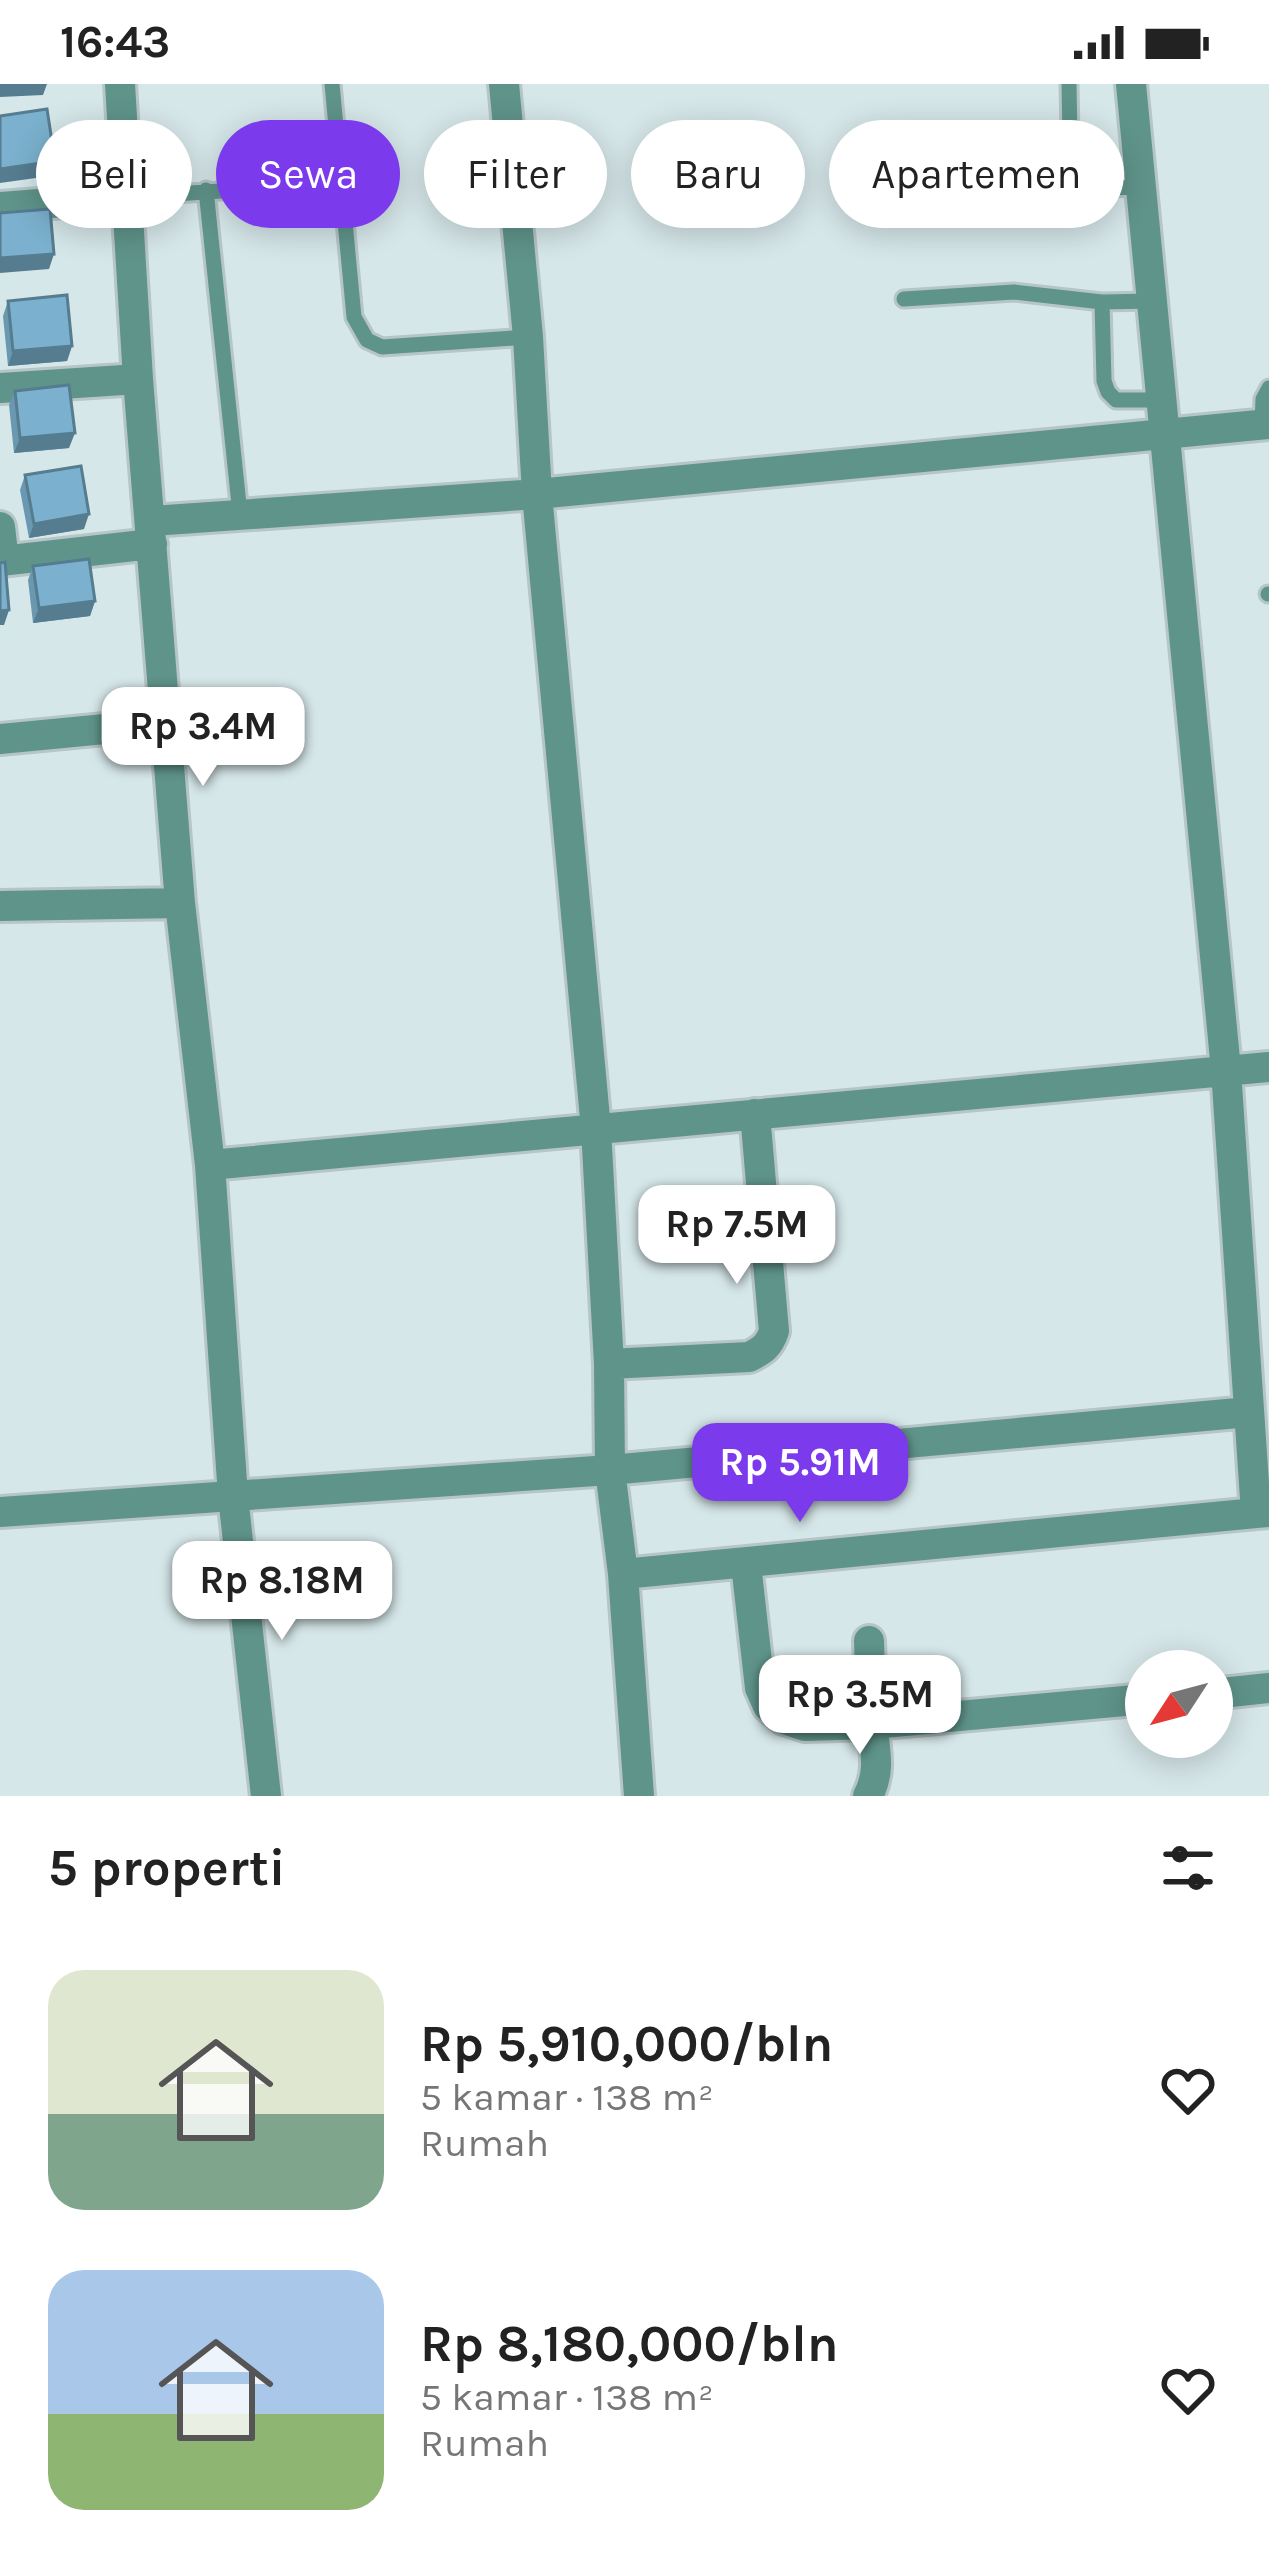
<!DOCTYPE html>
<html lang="id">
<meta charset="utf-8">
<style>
:root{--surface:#fff;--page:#f6f6f6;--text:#222;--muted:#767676;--accent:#7c3aed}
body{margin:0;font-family:Karla,sans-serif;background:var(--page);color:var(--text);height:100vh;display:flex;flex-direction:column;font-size:45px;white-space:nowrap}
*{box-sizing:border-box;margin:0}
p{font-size:39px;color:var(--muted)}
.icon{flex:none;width:66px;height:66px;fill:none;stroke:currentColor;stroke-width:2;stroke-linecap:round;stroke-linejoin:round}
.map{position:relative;height:1712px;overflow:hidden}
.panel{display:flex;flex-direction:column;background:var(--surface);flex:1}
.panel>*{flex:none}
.banner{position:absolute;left:36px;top:36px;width:1197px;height:108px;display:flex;gap:24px}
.needle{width:78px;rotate:234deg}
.controls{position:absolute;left:1125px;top:1566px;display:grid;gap:24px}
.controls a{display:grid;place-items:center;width:108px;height:108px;border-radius:50%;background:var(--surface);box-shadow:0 6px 30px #0003;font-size:60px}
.price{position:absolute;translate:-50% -102px;padding:0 27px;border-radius:24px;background:#fff;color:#222;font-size:39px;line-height:78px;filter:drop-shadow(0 3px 6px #0008)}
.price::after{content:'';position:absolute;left:50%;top:72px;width:36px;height:27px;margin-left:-18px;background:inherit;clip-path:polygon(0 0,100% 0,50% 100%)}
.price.active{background:var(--accent);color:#fff}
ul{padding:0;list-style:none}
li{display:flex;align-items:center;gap:36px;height:300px;padding:0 48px}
li span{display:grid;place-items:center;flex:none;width:336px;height:240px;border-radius:36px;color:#555}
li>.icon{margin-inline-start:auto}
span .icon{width:144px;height:144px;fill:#fffc;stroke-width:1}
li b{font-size:51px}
h2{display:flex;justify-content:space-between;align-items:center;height:144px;padding:0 48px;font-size:51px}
.tag{padding:0 42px;border-radius:54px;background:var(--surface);box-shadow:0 6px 30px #0003;font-size:42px;line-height:108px}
.tag.active{background:var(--accent);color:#fff}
.status{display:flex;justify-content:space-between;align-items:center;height:84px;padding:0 60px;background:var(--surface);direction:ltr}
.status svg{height:33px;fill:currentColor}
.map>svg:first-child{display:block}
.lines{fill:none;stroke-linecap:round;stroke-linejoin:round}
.lane-casing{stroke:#b6c5c7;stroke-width:21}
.street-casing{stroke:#b6c5c7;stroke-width:36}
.lane{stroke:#5f948a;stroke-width:15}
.street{stroke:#5f948a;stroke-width:30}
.wall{fill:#6a98b1}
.shaded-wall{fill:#567c90}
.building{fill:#7bb1ce;stroke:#567c90;stroke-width:3}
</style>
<div class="status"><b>16:43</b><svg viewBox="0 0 49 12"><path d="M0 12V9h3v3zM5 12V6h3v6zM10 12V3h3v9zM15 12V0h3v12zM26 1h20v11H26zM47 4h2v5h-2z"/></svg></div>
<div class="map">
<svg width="1269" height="1712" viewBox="0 0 1269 1712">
<rect width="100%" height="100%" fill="#d6e7e9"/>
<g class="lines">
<g class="lane-casing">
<path id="lane" d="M332,0L354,233L367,256L382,263L528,253
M1069,0L1071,106
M206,106L240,430
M936,109L1141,103
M128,113L343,99
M904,215L1014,208L1102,218
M1152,217L1102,218L1104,297L1108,308L1116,316H1162
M1262,341L1263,315L1269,304
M1268,510H1269"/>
</g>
<g class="street-casing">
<path id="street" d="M120,0L138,295L180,819L210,1081L233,1412L266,1712
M504,0L528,253L537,410L596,1045L609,1280L610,1386L623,1490
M1131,0L1226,986L1256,1429L1269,1428
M0,123L128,113
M0,304L138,295
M152,437L537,410L1269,340
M0,443L4,477
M0,477L152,460
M0,655L167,639
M0,822L180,819
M210,1081L1269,983
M609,1280L749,1273C763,1266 769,1262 774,1247L755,1030
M0,1428L610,1386L1249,1328
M746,1480L760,1604L768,1622L784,1635L805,1642L872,1640L1146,1615
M1212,1610L1269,1604
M639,1712L623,1490L1256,1429
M868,1712C882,1685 874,1664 872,1636C870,1610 870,1583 869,1557"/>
</g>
<use href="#lane" class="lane"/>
<use href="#street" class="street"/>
</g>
<path class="wall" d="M8,217L72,262L67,277L8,282L3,232Z
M15,307L69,364L14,369L9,321Z
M25,391L84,445L29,454L20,406Z
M33,482L95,517L90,532L33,539L28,496Z"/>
<path class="shaded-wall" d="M0,0H47L43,11L0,13Z
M55,77L50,92L0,99V85Z
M54,170L49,185L0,189V174Z
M72,262L67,277L8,282L13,267Z
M75,349L69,364L14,369L20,354Z
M89,430L84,445L29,454L34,440Z
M95,517L90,532L33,539L39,524Z
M9,526L4,541H0V527Z"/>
<path class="building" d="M47,25L55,77L0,85V32Z
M50,125L54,170L0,174V129Z
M67,211L72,262L13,267L8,217Z
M69,301L75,349L20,354L15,307Z
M81,382L89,430L34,440L25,391Z
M89,475L95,517L39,524L33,482Z
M5,478L9,526L0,527V479Z"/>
</svg>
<div class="controls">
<a><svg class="needle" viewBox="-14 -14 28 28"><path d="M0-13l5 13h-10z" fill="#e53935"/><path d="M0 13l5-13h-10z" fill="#767676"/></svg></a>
</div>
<b class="price" style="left:203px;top:705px">Rp 3.4M</b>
<b class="price" style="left:737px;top:1203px">Rp 7.5M</b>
<b class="price active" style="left:800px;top:1441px">Rp 5.91M</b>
<b class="price" style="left:282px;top:1559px">Rp 8.18M</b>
<b class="price" style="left:860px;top:1673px">Rp 3.5M</b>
<div class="banner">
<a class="tag">Beli</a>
<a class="tag active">Sewa</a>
<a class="tag">Filter</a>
<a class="tag">Baru</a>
<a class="tag">Apartemen</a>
</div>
</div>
<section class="panel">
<h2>5 properti<svg class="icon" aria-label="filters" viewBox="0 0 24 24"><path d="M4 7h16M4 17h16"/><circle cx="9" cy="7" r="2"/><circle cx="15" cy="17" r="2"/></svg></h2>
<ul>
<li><span style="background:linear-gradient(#dfe7d0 60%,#7fa58c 0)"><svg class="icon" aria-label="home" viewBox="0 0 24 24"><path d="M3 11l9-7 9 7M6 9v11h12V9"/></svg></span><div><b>Rp 5,910,000/bln</b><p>5 kamar · 138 m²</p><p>Rumah</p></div><svg class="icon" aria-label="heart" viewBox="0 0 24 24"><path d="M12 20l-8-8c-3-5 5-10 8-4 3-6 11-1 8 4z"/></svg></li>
<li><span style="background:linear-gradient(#a9c7e8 60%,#8fb573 0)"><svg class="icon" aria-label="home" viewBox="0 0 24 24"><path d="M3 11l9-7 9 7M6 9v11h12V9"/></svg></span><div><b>Rp 8,180,000/bln</b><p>5 kamar · 138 m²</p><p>Rumah</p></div><svg class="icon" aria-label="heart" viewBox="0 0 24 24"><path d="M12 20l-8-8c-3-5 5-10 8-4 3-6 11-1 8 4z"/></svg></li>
</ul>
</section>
